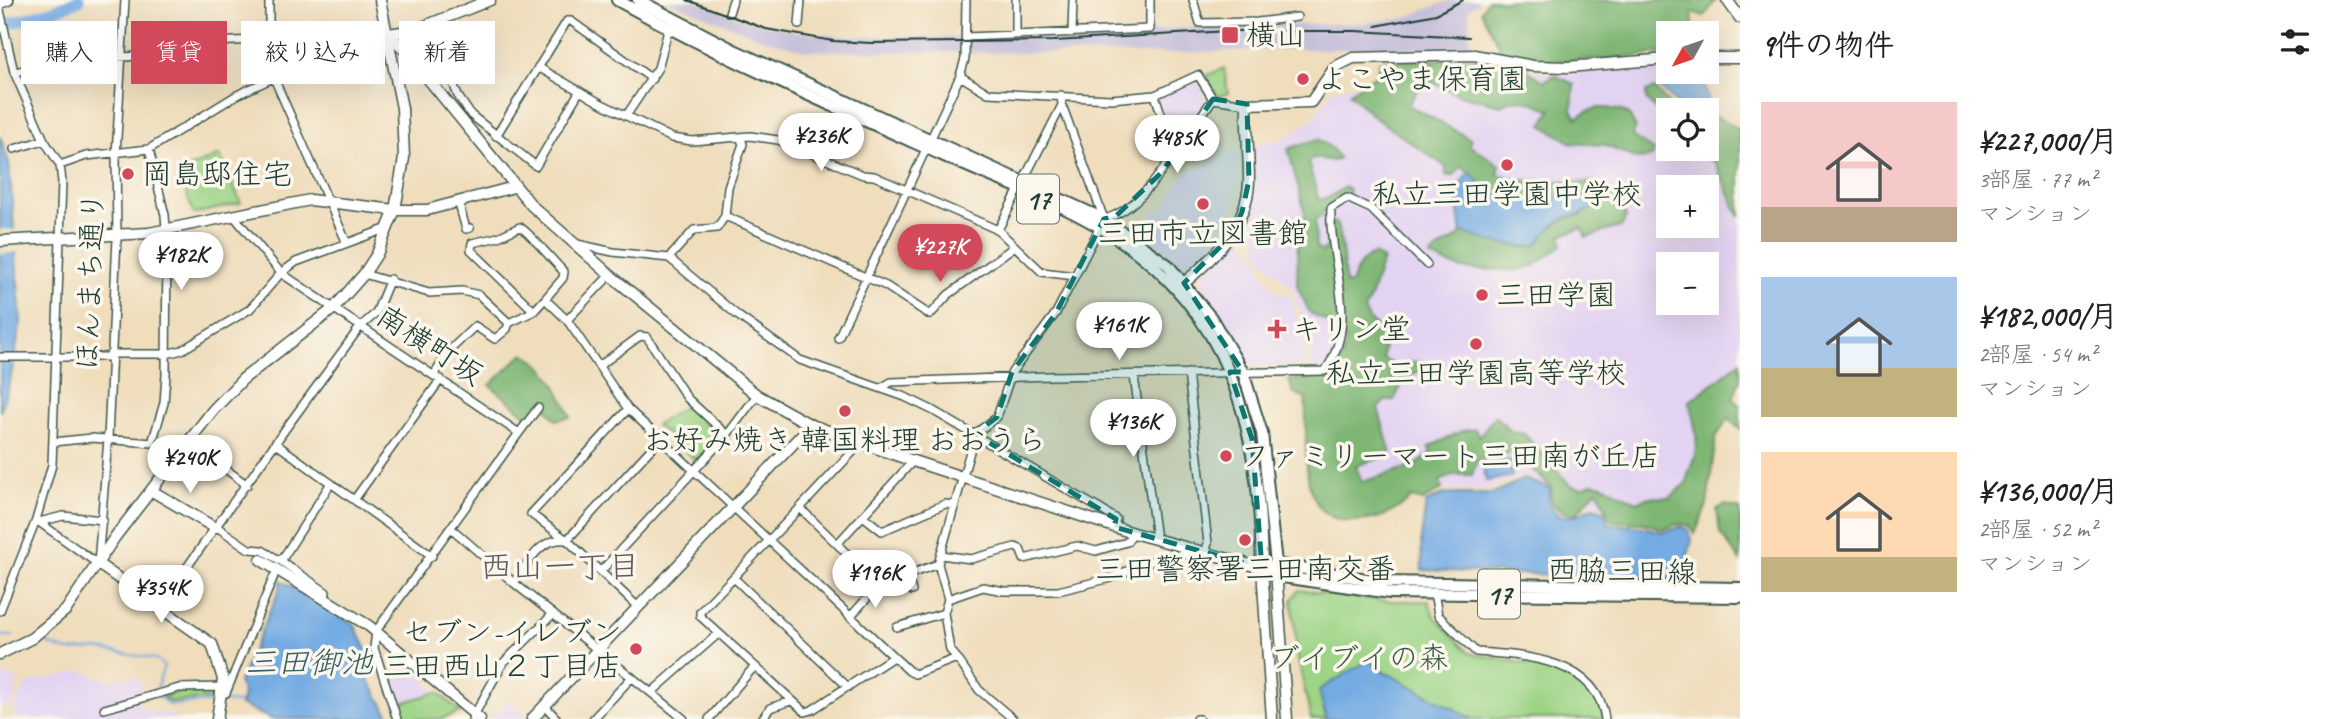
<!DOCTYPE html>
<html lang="ja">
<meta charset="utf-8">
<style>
:root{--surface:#fff;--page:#f2f2f2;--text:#222;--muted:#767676;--accent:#d1495b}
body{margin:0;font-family:Caveat,"Klee One",sans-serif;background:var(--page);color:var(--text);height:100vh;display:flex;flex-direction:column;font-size:26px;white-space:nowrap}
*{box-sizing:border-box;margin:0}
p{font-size:23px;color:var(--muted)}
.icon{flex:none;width:38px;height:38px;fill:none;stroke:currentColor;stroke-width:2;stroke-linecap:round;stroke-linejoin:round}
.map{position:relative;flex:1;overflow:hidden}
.side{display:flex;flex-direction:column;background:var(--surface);width:595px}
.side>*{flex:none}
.hud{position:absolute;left:21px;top:21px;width:665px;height:63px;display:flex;gap:14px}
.needle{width:46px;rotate:230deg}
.tools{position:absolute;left:1656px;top:21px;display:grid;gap:14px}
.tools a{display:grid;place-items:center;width:63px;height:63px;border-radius:0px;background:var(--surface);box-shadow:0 7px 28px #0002;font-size:35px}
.price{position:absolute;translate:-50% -60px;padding:0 16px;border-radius:24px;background:#fff;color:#222;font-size:23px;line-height:46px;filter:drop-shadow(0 2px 4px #0008)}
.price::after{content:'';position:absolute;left:50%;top:42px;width:21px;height:16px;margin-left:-10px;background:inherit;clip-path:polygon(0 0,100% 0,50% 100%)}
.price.selected{background:var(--accent);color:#fff}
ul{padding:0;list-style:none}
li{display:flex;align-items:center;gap:21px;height:175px;padding:0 21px}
li span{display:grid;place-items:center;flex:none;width:196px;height:140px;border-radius:0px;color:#555}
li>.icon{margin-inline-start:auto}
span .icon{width:84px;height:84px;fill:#fffc;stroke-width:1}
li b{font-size:30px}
h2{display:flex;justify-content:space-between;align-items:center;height:84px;padding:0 21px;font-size:30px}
.tag{padding:0 24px;border-radius:0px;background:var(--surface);box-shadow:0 7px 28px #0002;font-size:24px;line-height:63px}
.tag.selected{background:var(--accent);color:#fff}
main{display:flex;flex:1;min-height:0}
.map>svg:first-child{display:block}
.built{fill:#e3d3f2;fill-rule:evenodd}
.industrial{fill:#c6c0da}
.green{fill:#9dd486;stroke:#5e885d;stroke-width:2}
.forest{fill:#7eb673;stroke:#4e7a54;stroke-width:2}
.water{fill:#75abe3;stroke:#4a748c;stroke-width:2}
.pier{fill:#efddbc}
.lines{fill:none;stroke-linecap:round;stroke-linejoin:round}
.stream{stroke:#75abe3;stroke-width:2}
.river{stroke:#75abe3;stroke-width:12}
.street-casing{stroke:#3e5548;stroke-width:10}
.secondary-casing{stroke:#3e5548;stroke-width:13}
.primary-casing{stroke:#3e5548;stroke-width:14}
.street{stroke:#fff;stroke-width:7}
.secondary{stroke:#fff;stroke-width:10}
.primary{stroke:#fff;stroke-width:10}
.rail{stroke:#1f3d34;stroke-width:2}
.marked{fill:#0f766e;fill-opacity:0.2;stroke:#0f766e;stroke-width:5;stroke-dasharray:14 9;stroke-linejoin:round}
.poi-dot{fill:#d1495b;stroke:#fbf7ec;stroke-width:2.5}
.labels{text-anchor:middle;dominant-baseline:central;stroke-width:7;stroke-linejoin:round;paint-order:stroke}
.shield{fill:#fbf7ec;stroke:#61756b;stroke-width:2}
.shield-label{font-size:28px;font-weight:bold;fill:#1f3d34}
.poi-label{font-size:30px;fill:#1f3d34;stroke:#fbf7ec;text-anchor:start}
.street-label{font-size:30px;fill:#1f3d34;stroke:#fbf7ec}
.park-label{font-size:30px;fill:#385b44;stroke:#fbf7ec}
.neighbourhood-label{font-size:32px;fill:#605a61;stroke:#fbf7ec}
.water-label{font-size:32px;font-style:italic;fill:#395e69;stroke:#fbf7ec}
</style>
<main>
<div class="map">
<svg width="1740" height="719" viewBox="0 0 1740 719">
<rect width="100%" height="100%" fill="#fbf7ec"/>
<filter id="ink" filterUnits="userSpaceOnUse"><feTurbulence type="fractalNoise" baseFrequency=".0143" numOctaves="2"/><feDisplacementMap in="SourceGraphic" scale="14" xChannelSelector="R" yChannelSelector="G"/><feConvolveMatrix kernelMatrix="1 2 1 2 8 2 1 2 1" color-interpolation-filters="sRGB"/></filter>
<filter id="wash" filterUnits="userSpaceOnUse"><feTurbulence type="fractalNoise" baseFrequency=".00686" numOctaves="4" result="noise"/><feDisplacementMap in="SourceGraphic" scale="28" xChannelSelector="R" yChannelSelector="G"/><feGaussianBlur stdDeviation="1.57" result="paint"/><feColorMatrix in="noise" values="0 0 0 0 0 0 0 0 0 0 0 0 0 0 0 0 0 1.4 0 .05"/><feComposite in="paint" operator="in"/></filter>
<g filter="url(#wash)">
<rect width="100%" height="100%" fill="#efddbc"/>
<path class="built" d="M1379,61L1513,67L1552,74L1666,67L1655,89L1646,92V99L1668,124V149H1693L1707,155L1715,163L1740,217V379L1729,417L1716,437L1707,505L1695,534L1689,525L1677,524L1664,529L1643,523L1612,521L1605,508L1587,503L1576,514L1561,512L1551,501V488L1526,476L1484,489H1442L1423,501L1412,498L1375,521H1348L1332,517L1320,508L1309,484L1305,454V398L1293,392L1289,380L1311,379V343L1292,288L1258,254L1252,208L1253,146L1283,139L1295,131L1312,120L1332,90L1361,84L1377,74ZM1668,187H1706V226H1668ZM1668,264H1706V303H1668Z
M1195,80L1203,91L1206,109L1174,147L1158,97Z
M1238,152L1235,201L1216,238L1194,263L1179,262L1142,230L1157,211L1160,213L1164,210L1179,181L1189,170L1203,167L1210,160Z
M1240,236L1261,264L1258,268L1279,296L1284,293L1290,295L1305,338L1304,365L1250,367L1233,329L1202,286L1203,274Z
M80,671L108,680L137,677L141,685L138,707L182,719H18L13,706L28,683Z
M415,673L436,691L395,704L388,681Z
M0,674L15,678L17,691L12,704L0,709Z
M509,700L524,715L520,719H491Z"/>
<path class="industrial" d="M666,0H694L741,19L799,32L841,36L962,38L1117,35L1193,27L1365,23L1405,18L1450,0H1481L1469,9L1470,49H1290L1151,54L807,51L763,39Z"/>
<path class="green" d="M1224,68L1228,93L1218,96L1206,76Z
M220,155L241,203L194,214L178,172Z
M687,405L719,439L701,459H694L656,425Z
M1299,590L1384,601H1429L1434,616L1469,653L1568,672L1596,695L1605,719H1311L1297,654L1292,600Z
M212,690L213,699L169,702L163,697L182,691Z
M437,692L461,712L441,719H400L396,705Z"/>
<path class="forest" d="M1488,0L1716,1L1704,16L1692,13L1694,33H1668V53L1605,59L1533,61L1525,69L1544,81L1554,75L1574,84L1572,110L1577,118C1594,104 1609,107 1628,113L1636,128L1632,136L1654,151L1652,157L1638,159L1604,145L1572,143L1542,125L1551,110C1536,103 1517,94 1502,105L1463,96L1432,82L1420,87L1408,105L1471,139L1469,145L1500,165L1498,174L1519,180L1596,183L1621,196L1626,218L1621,227L1586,237L1582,228L1561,235L1562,245L1534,266L1517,270L1462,269L1430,257C1438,245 1454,244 1462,232L1523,248L1537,245C1549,227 1561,218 1582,215L1555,197L1513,200L1495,195L1484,190L1462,166L1453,176H1446V167L1374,117L1349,93L1377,74L1379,61L1481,59L1501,50L1481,11Z
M1655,89L1674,110H1668V124L1646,99V92Z
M1717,117L1740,130V217L1715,163L1693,149H1706V120Z
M1318,139L1331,148L1339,158L1335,161L1314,158L1308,162L1319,200L1328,198L1345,187L1349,189V194C1331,199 1328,212 1315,221L1316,247L1322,252L1328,246L1324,224L1335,222C1343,235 1343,267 1346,285L1351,284C1356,270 1360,261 1373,254L1383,260C1374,277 1375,294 1364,310L1370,321L1384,332L1383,359L1398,367L1389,374L1393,379C1401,367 1407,359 1423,363L1426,369L1406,377L1394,400L1385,401L1378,408L1391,454L1356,466L1362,482L1416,465L1431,454L1429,447L1462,431L1475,429L1479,436L1495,416L1512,432L1524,434L1570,485L1582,488L1593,483L1603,485L1637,502L1649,497L1670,498L1687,482C1687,471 1693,464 1695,454C1699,437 1693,418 1689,402L1740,362V379L1733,399L1740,406V429L1729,418L1716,437L1707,505L1695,534L1689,525L1677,524L1664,529L1643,523L1612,521C1605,511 1605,499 1596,490L1576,514L1561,512L1551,501V487L1513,452L1477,461L1472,475H1453L1440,481L1442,489L1423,501L1412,498C1392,514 1378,521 1352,521C1291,521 1310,437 1305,398L1293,392L1289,380C1321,379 1342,379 1346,340L1327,322L1310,313L1297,286L1298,233L1304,224L1305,213L1288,149Z
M524,353C551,368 559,391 571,417L556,420L545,406L528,417L490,385Z
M1725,505L1740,509V561L1720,533L1717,509Z"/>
<path class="water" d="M1693,72H1700L1713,115L1706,117V110H1683L1660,87Z
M0,136L9,163L21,322L10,381L0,412Z
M1471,172C1501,219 1553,186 1595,201C1590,215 1579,213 1567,217C1554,222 1544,234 1537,245C1512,249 1486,240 1462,232C1457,212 1451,186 1471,172Z
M1510,460L1512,476L1486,481L1483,465Z
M1524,479L1550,488L1548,501L1558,516H1575L1592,507L1604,510L1609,524L1643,527L1663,532L1681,527L1688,529L1692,539L1682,580L1422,570L1421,538L1426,503L1444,494H1491Z
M280,580L354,624L370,656L367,670L370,682L391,719H272L240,705L243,695L239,682L280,588Z
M1369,660L1381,670L1473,719H1326L1319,690Z"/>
<path class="pier" d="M0,229L17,230L19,252L0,254Z"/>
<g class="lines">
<path class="stream" d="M0,636H13
M48,644L68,651L98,649L156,659L164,666L156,691
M158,696L169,705L215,702
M224,702L240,703"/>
<path class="river" d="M0,26L53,11L79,0"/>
</g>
</g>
<g filter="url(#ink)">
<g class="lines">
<g class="street-casing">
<path id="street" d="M269,0V67L346,241
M1016,0V35
M1193,0L1200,23L1258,22L1297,17
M0,10L14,72L44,140L60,165L62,182L52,465L36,520L0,611
M729,13L733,0
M799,25L801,0
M1072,33L1073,0
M966,37L1150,29V0
M444,59L458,96L471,115L536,166L579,92
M538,67L602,104L672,138L692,141L750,136L778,140L863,175L874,176L998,230L1042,272L1075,276
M14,72L78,60L154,55L218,42L269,39L308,46L388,34
M271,72L328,62L331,44
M960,76L988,93L1111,99L1155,95L1198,75L1213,99L1247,104
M626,116L658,68L669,27
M496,136L567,21H571L652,79
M14,149L44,140
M1174,154L1213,99
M60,165L86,156L149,149L237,95L273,78
M459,204L466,229L470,228
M233,215L281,273L519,433L376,631L374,648L397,719
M725,216L886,286L930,315L948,295L1015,246
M1104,219C1133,212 1158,178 1174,154L1155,95
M998,230L1062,105
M577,244L613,252L669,258L737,315L800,360L905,397L932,410L1100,509L1116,519L1114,527
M669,258L694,230L717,228L725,216L728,187L743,144L740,137
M364,274L429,293L462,291L479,295L509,323L534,311
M545,299L563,278L564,272C556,264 526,229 520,227L498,237L472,243L471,250L534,311L545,299L567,320L628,409L909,671L915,674L957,658L979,690L1013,719
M567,320L610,275
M838,338L960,76L965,59L966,0
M110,354H166L182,350L250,309L281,273L296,262L388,228
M0,357H110
M599,366L640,336L647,337L687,398L727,435
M434,375L449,351L475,326L495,339L507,329L509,323
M1134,376L1156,539
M881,388L891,382L1050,376L1325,371C1361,320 1328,263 1331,208L1347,198L1371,209L1427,265
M628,409L531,514L567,540L637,606
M519,433L538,408
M188,441L247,485
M53,442L92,438L152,443L164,403L166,375L167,241L165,215L149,149
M862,442L800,508L879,585L938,564L975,434L997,417L1012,372L1056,313L1104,219L1062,105L1061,95
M275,443L432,556
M354,500L441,379
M800,508L700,612V616L805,712L812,710L893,657
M863,516L882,531L945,504L954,505
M36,520L98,564L108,439L117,237L116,155L125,0
M39,522L63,516L103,520
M217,527L249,549L262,550L281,561L326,592L325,599
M451,528L514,583L684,719
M567,540L660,439
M838,543L913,461
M941,555L971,559L1015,547L1020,549L1024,559L1077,546L1096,551L1127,542L1133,533
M281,561L331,483
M938,564L948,599L944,613L950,650L957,658
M601,571L727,435L757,395
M907,575L912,591
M734,578L848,687
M514,583C528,564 539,537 566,540
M1434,592L1438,615L1476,652C1525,655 1598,660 1605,719
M948,599L983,587L1004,591H1058L1107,579L1157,559L1184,554L1198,559L1205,554L1208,543L1188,373
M160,605L289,424L360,327L376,313L390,279
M850,617L879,585
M897,627L944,613
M652,692L718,634
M221,693H226L274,576
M545,706L557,719
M104,709L179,688L222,687
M472,719L503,663L553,614
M593,719L632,677
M709,719L754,667
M762,719L770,708L791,701
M1196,719H1199"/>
</g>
<g class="secondary-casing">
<path id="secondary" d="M1727,0L1740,18
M0,3L8,0
M388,34L402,47L532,206L610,275L757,395L811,425L913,461L1133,533L1262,568L1268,566
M388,34L415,30L490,0
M1706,58H1740
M0,241L149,233L310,200L395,210H427L514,187
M1178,288C1210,262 1248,226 1249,181C1249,155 1246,130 1247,104L1311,102L1335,67L1353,58L1474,55L1533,66L1567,67L1668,59
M152,491L212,526
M261,560L369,626L480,719
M98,564L212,644L223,679L217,719
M1262,568L1272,719
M1276,571L1287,719
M0,654L32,638L66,610L115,537L213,410L243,379L333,309L364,274L377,254L395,210L404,158L402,108L380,0
M532,719L811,425"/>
</g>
<g class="primary-casing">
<path id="primary" d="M617,0C722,58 832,106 942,155C994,179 1051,198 1101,228C1232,306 1259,425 1262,568L1276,576L1390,593L1740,597
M638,0L732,49L1104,219L1168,265L1212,319L1243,372L1262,433L1276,564L1384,582L1740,588"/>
</g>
<use href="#street" class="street"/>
<use href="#secondary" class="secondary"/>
<use href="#primary" class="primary"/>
<path class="rail" d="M687,0L766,29L833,41L871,43L1054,41L1229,31H1355L1469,37
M1376,26L1436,14L1463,0"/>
</g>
</g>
<path class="marked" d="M1213,99L1247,104L1249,180L1242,212L1230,237L1184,283L1243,372H1230L1252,439L1262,568L1114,527L1116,519L975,434L997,417L1012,372L1056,313L1104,219L1116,216L1162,172Z"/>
<g class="poi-dot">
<rect x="1221" y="26" width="18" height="18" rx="3.5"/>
<circle cx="1303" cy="79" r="7"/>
<circle cx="1507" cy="165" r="7"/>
<circle cx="128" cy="174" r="7"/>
<circle cx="1203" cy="204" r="7"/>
<circle cx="1482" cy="295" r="7"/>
<path d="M1273.5 318.5h7v7h7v7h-7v7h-7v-7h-7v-7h7z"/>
<circle cx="1476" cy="344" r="7"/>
<circle cx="845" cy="411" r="7"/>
<circle cx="1226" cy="456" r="7"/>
<circle cx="1245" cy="540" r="7"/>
<circle cx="636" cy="649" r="7"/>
</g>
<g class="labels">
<g class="shield">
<rect x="1017" y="174.5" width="42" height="49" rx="5"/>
<rect x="1478" y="569.5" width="42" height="49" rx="5"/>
</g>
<g class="shield-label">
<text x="1038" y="199">17</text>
<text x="1499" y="594">17</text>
</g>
<g class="poi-label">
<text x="1246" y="35">横山</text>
<text x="1317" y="79">よこやま保育園</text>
<text x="142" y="174">岡島邸住宅</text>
<text x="1507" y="194" text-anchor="middle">私立三田学園中学校</text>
<text x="1203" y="233" text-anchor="middle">三田市立図書館</text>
<text x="1496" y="295">三田学園</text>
<text x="1291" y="329">キリン堂</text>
<text x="1476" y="373" text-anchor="middle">私立三田学園高等学校</text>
<text x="845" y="440" text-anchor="middle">お好み焼き 韓国料理 おおうら</text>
<text x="1240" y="456">ファミリーマート三田南が丘店</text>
<text x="1245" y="569" text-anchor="middle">三田警察署三田南交番</text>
<text x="622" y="632" text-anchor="end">セブン-イレブン<tspan x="622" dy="34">三田西山２丁目店</tspan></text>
</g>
<g class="street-label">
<text transform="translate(90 281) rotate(-88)">ほんまち通り</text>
<text transform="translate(430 345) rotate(33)">南横町坂</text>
<text transform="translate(1622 571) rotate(1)">西脇三田線</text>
</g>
<g class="park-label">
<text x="1359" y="658">ブイブイの森</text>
</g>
<g class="neighbourhood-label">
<text x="560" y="566">西山一丁目</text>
</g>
<g class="water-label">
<text x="309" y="662">三田御池</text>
</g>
</g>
</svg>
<div class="tools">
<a><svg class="needle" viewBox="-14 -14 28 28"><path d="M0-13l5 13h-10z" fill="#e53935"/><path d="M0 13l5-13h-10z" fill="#767676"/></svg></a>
<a><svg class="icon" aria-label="locate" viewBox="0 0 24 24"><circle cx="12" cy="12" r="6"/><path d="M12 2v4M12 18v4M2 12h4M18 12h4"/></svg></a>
<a>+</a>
<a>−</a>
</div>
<b class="price" style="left:821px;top:173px">¥236K</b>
<b class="price" style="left:1177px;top:175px">¥485K</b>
<b class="price selected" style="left:940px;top:284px">¥227K</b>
<b class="price" style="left:181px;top:292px">¥182K</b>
<b class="price" style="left:1119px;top:362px">¥161K</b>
<b class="price" style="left:1133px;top:459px">¥136K</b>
<b class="price" style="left:190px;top:495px">¥240K</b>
<b class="price" style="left:875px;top:610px">¥196K</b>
<b class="price" style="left:161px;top:625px">¥354K</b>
<div class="hud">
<a class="tag">購入</a>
<a class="tag selected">賃貸</a>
<a class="tag">絞り込み</a>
<a class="tag">新着</a>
</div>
</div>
<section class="side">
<h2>9件の物件<svg class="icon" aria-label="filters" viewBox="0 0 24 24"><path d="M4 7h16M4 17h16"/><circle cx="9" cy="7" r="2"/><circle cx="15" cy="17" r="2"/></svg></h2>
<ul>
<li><span style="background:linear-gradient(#f6c9c9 75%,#b9a48a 0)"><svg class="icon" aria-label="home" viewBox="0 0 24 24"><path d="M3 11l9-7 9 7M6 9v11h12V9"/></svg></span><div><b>¥227,000/月</b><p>3部屋 · 77 m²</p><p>マンション</p></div></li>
<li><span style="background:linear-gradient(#a9c7e8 65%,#c2b280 0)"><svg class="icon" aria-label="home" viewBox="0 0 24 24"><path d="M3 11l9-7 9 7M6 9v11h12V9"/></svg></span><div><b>¥182,000/月</b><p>2部屋 · 54 m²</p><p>マンション</p></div></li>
<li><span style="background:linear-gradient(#ffd9b3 75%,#c2b280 0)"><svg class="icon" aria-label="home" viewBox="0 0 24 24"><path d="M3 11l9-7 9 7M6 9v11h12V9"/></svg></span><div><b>¥136,000/月</b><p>2部屋 · 52 m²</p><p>マンション</p></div></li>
</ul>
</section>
</main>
